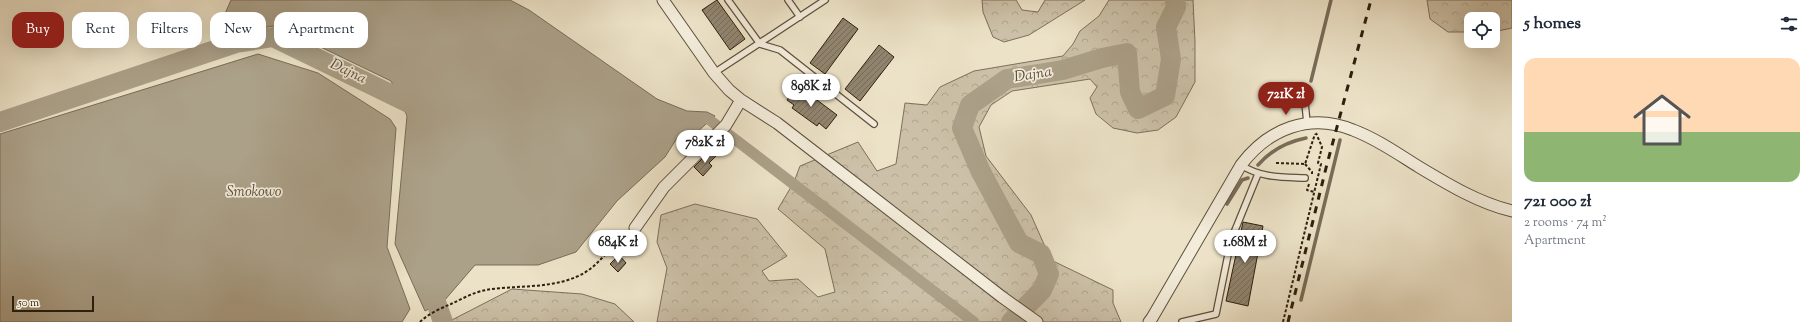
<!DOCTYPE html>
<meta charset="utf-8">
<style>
:root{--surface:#fff;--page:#f6f6f7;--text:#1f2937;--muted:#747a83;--accent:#8f2418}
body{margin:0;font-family:"Sorts Mill Goudy",serif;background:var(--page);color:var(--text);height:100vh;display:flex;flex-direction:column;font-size:15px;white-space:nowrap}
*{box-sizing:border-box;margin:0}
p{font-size:13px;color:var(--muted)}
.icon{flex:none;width:22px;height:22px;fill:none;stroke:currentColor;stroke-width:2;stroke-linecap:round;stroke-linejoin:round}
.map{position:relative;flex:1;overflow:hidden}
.side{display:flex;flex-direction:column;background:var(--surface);width:300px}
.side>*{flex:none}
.hud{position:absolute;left:12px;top:12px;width:380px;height:36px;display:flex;gap:8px}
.fabs{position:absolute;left:1464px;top:12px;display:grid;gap:8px}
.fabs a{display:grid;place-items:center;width:36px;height:36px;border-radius:8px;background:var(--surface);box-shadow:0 4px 16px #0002;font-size:20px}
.scale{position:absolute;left:12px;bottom:10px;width:82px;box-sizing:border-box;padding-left:4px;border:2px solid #2e1f0f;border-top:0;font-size:11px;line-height:14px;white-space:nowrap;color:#2e1f0f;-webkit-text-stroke:3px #f3ecdb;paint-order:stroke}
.price{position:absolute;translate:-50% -34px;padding:0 9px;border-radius:14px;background:#fff;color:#222;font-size:13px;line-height:26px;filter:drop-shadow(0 1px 2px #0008)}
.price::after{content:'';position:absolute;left:50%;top:24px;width:12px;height:9px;margin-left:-6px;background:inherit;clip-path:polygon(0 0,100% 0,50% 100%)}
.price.active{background:var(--accent);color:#fff}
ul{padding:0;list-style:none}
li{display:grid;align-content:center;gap:8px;height:212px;padding:0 12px}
li span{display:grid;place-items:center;height:124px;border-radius:12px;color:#555}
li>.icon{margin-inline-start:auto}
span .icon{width:72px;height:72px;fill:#fffc;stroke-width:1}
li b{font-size:17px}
h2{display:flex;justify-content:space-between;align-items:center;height:48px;padding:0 12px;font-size:17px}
.chip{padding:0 14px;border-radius:12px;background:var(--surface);box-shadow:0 4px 16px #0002;font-size:14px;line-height:36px}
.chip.active{background:var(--accent);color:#fff}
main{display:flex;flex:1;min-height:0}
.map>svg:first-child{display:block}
.forest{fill:url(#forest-crowns);stroke:#7d705c}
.water{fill:#aba088;stroke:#796c58}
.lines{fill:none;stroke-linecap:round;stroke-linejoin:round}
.stream{stroke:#796c58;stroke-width:3.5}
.canal{stroke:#aba088;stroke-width:11}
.river{stroke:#aba088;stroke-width:20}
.building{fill:url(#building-hatch);stroke:#2e1f0f}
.service-casing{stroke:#5e503d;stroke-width:8}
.minor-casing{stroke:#5e503d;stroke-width:13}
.path{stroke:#2e1f0f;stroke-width:2;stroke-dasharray:3 2;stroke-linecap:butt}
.service{stroke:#f3ecdb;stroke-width:5.5}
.minor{stroke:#f3ecdb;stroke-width:11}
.rail{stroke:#2e1f0f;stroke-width:3;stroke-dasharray:7 7;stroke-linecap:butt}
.labels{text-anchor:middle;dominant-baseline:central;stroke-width:3.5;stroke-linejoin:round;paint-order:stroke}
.water-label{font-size:15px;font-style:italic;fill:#5a4c39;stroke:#f3ecdb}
</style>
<main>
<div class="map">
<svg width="1512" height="322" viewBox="0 0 1512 322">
<defs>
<pattern id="forest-crowns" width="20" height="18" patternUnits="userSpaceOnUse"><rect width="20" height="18" fill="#ccc1a8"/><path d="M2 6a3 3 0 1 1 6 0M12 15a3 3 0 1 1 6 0" fill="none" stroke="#b0a58f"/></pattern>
<pattern id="building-hatch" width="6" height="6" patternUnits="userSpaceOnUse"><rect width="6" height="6" fill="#91846f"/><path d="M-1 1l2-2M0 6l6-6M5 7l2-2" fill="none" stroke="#776b5a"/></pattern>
</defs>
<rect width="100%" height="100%" fill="#ece2c7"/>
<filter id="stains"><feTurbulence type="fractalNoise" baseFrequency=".005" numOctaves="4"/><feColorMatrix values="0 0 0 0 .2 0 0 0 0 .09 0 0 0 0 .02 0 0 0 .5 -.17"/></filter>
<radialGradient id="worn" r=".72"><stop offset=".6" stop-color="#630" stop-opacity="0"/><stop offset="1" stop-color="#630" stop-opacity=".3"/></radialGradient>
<path class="forest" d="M982,0H1016L1022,10L1038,12L1045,0H1085L1029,35L1004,42L993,37L983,12Z
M1109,0H1193L1195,42V82L1176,117L1158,130L1137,133L1113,128L1096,114L1090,98L1097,87L1090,79L1012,91L991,105L979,127L986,156L1031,215L1051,260L1113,290V303L1121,322H657L667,268L657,242L661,215L695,204L757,219L787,256L762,271L769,281L798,279L818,297L835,292L825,249L778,209L794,182L800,166L858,142L877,171L896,164L905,103L927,105L940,87L974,71L1063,56L1073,44L1080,31L1099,16Z
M1427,0H1512V28L1493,32V19H1471V32H1448L1430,19Z
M512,289L582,294L615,304L634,322H448Z"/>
<path class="water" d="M231,0H510L529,10L657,99L687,111L707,112L715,116L696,133L677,138L665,157L617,201L576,252L538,265H475L444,301L425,311L395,244L407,116L391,81L302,38L273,26L234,33L224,16Z
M258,54L318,73L390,119L396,128L387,247L410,309L402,322H0V134Z"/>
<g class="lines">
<path class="stream" d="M1311,81L1331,0
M1258,165C1271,150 1286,142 1306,138
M1227,204L1242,180L1248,178
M1301,300L1340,140"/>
<path class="canal" d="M711,121L974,322"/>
<path class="river" d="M0,122L236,43L273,37L415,106L417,113
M428,279L443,322
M1011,322L1042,290L1049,274L1041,254L1019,243L980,170L962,128L970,105L1007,79L1063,70L1102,58L1127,53L1130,92L1138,109L1165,96L1171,59L1166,27L1176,7L1175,0"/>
</g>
<path class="building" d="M717,0L745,39L730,50L702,10Z
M843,18L858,29L825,74L810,63Z
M879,45L894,57L860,101L845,89Z
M797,85L837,115L826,129L819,123L817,126L792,108L794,105L787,100Z
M710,151L716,156L709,163L712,166L703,176L694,167Z
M1243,222L1263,226L1248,306L1226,301Z
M619,255L626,263L618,272L610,264Z"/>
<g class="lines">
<g class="service-casing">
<path id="service" d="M728,0L760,44L780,50L874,124
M788,0L800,17
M714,73L825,0
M1307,123L1305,103L1308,94
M1241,165C1261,178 1281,177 1305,178
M1182,322L1216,314L1231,240L1258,174"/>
</g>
<g class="minor-casing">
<path id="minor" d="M663,0L714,73L729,90L741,100L777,123L1002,297L1037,322
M635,228L664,187L726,125L741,100
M1149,322L1152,318L1241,165C1268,129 1310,112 1353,130C1377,139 1398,154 1419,167C1449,185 1479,203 1512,211"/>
</g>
<path class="path" d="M1276,163L1305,164L1315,134
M1305,164L1312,172V174
M1309,184L1307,190L1314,192
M420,322C428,314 441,308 451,304C462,299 474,292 486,290C515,285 548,289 576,277C600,267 607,248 627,234
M1283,322L1321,164L1318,163L1322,147L1316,133"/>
<use href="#service" class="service"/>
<use href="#minor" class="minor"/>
<path class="rail" d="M1288,322L1326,168L1371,0"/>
</g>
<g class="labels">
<g class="water-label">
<text transform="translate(348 72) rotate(26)">Dajna</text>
<text transform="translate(1033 75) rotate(-9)">Dajna</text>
<text x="254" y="192">Smokowo</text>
</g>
</g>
<rect width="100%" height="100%" filter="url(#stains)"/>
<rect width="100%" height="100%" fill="url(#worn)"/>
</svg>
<div class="fabs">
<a><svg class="icon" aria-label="locate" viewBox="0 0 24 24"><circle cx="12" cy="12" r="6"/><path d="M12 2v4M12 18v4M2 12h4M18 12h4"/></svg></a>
</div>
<div class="scale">50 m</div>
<b class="price" style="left:811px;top:108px">898K zł</b>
<b class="price active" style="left:1286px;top:116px">721K zł</b>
<b class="price" style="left:705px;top:164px">782K zł</b>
<b class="price" style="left:618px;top:264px">684K zł</b>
<b class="price" style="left:1245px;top:264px">1.68M zł</b>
<div class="hud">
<a class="chip active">Buy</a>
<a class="chip">Rent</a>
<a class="chip">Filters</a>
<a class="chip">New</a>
<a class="chip">Apartment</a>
</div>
</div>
<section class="side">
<h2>5 homes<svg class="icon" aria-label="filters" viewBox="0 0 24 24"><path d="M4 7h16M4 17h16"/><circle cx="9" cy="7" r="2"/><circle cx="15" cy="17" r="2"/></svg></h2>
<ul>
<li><span style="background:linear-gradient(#ffd9b3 60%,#8fb573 0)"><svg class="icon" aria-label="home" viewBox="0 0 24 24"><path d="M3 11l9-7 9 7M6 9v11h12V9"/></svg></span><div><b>721 000 zł</b><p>2 rooms · 74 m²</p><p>Apartment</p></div></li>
</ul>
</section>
</main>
